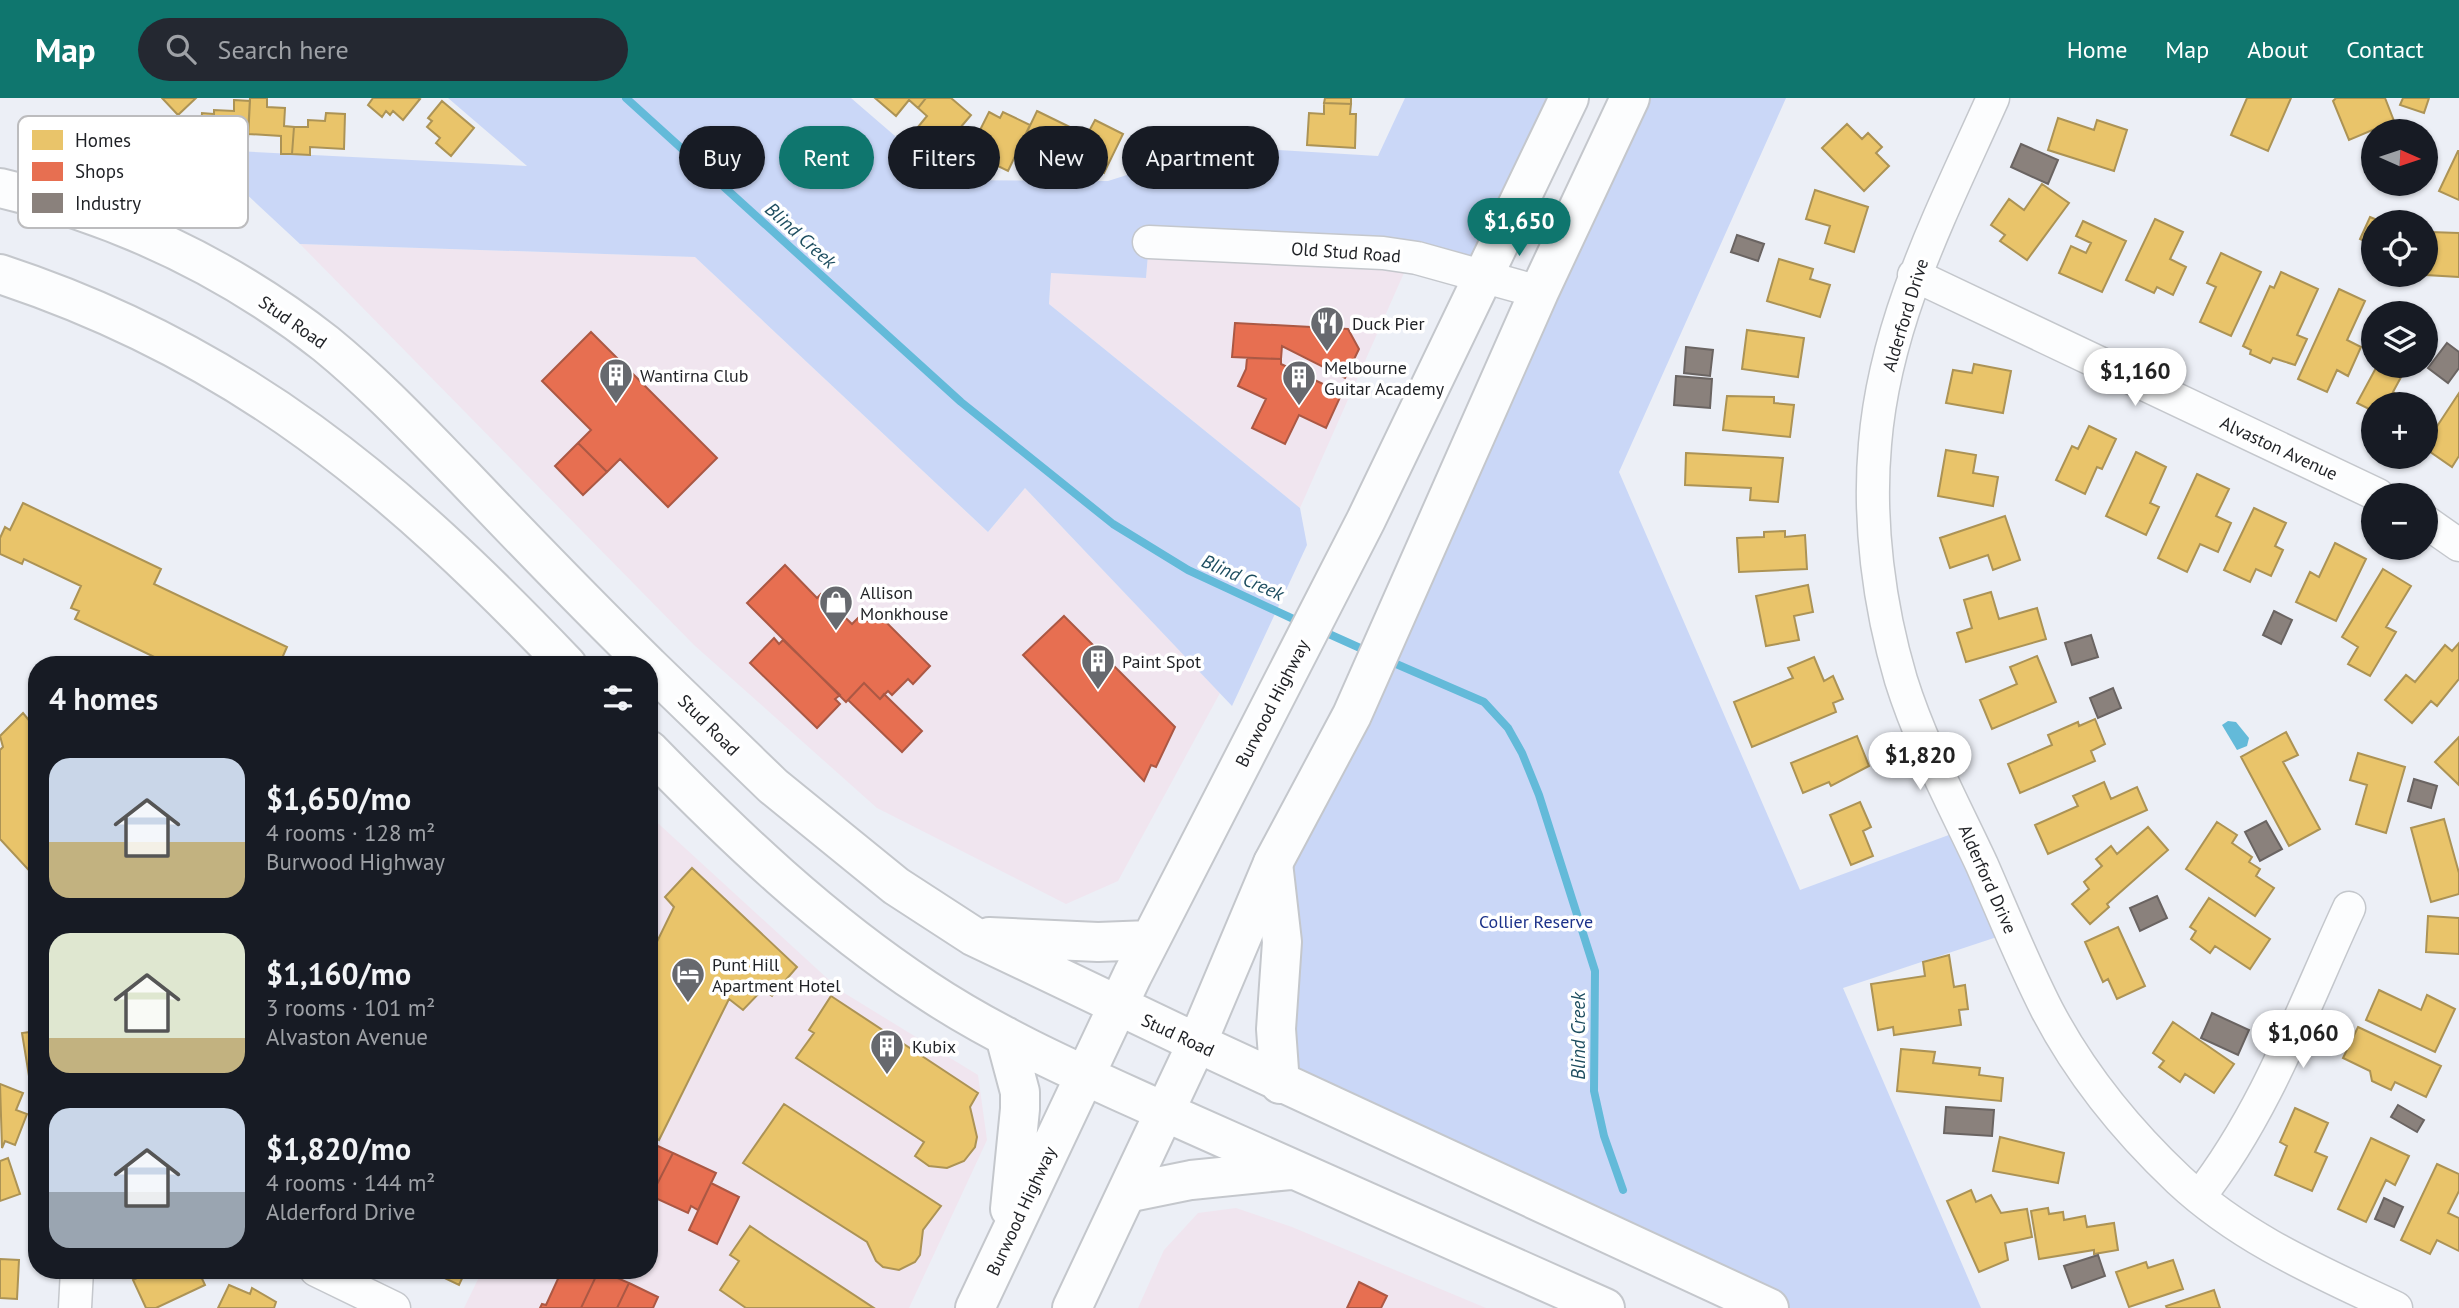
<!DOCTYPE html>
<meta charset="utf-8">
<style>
:root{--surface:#171b24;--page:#242831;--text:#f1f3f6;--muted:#9ea1a6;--accent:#0f766e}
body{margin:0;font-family:"PT Sans",sans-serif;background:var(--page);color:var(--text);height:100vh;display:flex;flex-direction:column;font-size:26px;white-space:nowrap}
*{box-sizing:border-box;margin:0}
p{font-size:23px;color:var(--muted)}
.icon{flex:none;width:38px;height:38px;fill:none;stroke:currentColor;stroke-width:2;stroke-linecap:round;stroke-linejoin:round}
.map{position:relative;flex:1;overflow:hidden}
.panel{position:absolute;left:28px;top:558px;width:630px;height:623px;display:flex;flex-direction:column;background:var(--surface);border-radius:28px;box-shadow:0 2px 5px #0004}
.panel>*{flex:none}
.banner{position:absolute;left:679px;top:28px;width:665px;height:63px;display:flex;gap:14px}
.needle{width:46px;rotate:93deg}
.controls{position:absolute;left:2361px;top:21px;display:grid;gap:14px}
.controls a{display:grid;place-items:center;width:77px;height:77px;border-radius:50%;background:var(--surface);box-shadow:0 2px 5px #0004;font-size:35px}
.price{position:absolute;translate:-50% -60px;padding:0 16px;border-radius:24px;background:#fff;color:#222;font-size:23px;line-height:46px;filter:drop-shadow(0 2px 4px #0008)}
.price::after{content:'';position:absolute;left:50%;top:42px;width:21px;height:16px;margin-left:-10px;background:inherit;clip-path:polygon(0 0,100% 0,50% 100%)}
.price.selected{background:var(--accent);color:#fff}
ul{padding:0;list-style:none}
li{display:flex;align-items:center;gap:21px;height:175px;padding:0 21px}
li span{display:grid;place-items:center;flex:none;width:196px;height:140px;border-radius:21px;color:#555}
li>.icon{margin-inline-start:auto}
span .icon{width:84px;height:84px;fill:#fffc;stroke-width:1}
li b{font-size:30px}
h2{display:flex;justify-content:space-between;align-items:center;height:84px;padding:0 21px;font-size:30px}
.chip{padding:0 24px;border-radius:32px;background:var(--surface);box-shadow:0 2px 5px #0004;font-size:24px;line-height:63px}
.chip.selected{background:var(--accent);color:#fff}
header{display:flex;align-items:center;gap:42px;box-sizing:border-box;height:98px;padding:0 35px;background:var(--accent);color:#fff}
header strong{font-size:33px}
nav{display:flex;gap:38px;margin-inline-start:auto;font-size:24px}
.search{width:490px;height:63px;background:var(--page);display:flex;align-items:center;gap:18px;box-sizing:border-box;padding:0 24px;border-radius:38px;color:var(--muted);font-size:26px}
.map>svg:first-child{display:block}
.commercial{fill:#f0e5ef}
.green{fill:#cad7f7}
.water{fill:#63bad9}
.homes{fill:#e9c46a;stroke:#ac9355;stroke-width:2}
.shops{fill:#e76f51;stroke:#ab5844;stroke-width:2}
.industry{fill:#8a817c;stroke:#6a6462;stroke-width:2}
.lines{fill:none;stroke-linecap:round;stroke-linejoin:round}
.stream{stroke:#63bad9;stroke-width:8}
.minor-casing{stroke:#c4c7cc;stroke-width:35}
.major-casing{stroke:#c4c7cc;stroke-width:42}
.highway-casing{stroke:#c4c7cc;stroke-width:42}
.minor{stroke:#fcfdfe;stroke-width:32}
.major{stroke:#fcfdfe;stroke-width:38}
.highway{stroke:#fcfdfe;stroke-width:38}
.labels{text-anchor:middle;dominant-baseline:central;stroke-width:7;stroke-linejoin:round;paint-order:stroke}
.street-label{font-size:18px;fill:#1f2125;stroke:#fff}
.poi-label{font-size:18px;fill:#1f2125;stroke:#fff;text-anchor:start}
.park-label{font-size:18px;fill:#1b3189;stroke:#fff}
.water-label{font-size:19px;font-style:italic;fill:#1d4d5f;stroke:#fff}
.key{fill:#fff;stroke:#bcbcbe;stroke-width:2}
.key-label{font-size:19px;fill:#1f2125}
</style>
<header>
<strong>Map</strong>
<div class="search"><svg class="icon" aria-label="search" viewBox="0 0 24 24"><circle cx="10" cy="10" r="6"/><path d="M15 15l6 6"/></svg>Search here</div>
<nav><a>Home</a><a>Map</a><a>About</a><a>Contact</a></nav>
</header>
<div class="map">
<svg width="2459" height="1210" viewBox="0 0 2459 1210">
<rect width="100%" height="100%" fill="#eceff6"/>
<path class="commercial" d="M1149,144L1411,159L1300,410L1049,206L1051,175L1146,179Z
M300,146L695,159L988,434L1025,390L1220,595L1118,783L1066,806L877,710L694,547Z
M649,717L841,893L978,977L987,1042L909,1210H464L482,1173L649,1172Z
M1236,1110L1292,1129L1486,1210H1138L1164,1152L1198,1115Z"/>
<path class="green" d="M448,0H851L946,82L1108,83L1187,58L1262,51L1378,58L1405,0H1569L1484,178L1149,144L1146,180L1051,175L1049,206L1300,410L1307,447L1232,608L1025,390L988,434L695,159L300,146L198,51L527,68Z
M1630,0H1786L1619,374L1800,792L1965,731L2012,834L1843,890L1981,1210H1767L1280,986L1273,765Z"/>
<path class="water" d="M2228,623L2236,624L2249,640L2247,648L2237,652L2222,627Z"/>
<path class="homes" d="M162,0H196L178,17Z
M250,0H267V9L285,10L284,28L294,29L292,56H281V38L248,36Z
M373,0H418L420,1L403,22L393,13L390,17L386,13L382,19L368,7Z
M875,0H926L918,10L909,2L896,18Z
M926,0H951L971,17L938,56L913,35L927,18L918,10Z
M1325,0H1351V6L1324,5Z
M2247,0H2291L2268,53L2231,37Z
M2385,0L2394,23L2349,42L2333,3L2336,0Z
M2403,0H2429L2424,15L2400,7Z
M234,2L250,3L248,41L215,39V43L200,42L202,15L214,16V12L234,13Z
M442,3L474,30L451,58L436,45L440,40L427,29L432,23L428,20Z
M1324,5L1351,6L1350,16H1356L1355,50L1307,47L1309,15L1324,16Z
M1037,13L1076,32L1064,56L1055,51L1044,74L1015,59Z
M989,14L1000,20L1003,14L1030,27L1008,73L969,54Z
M326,15L345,16L344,51L310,49V57L292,56L294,29H308V22L325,23Z
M2058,20L2094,32L2097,22L2127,32L2114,73L2048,52Z
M1095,22L1123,36L1104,75L1064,56L1076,32L1087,37Z
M1847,26L1862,41L1868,35L1882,49L1876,55L1889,68L1864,93L1822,50Z
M2458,53H2459V102L2439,93Z
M2042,86L2069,105L2027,162L2000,143L2005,137L1991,127L2009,101L2024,112Z
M1815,92L1868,109L1854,154L1825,145L1830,128L1806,121Z
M2370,119L2382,124H2373V147L2360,141Z
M2155,121L2183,134L2170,161L2186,169L2173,197L2157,189L2154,195L2126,182Z
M2083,123L2126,143L2102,194L2059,175L2071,148L2086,155L2091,145L2076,138Z
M2430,134L2459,135V179L2426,177Z
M2221,155L2261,174L2231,238L2200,224L2216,189L2207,185Z
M1779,161L1813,171L1810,181L1830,187L1820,219L1767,203Z
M2281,174L2318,191L2297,237L2307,241L2295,267L2273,260L2270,265L2250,256L2251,252L2243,248L2270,188L2274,190Z
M2339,191L2365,203L2347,242L2361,249L2348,278L2337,272L2327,294L2298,281Z
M1747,232L1804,240L1798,279L1742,271Z
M1974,266L2011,273L2003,315L1946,305L1953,272L1972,275Z
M2377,268H2407L2393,294L2411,306H2373V313L2357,305Z
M2459,295V358L2452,369L2426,351V345Z
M1727,298L1774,299V305L1794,307L1790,339L1723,332Z
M2089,328L2116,341L2102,371L2097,369L2085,396L2056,382L2072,348L2078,351Z
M1946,352L1976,357L1973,375L1998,379L1993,408L1938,398Z
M2136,354L2166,369L2150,405L2159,409L2146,437L2106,418Z
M1686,355L1783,360L1778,404L1750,402L1751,390L1685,387Z
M2197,376L2229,391L2216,418L2231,425L2218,454L2200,446L2187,474L2158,460Z
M23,405L161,471L154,486L287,549L279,567H171L75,521L79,513L71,510L81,488L24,461L22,466L0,456V440L5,429L10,432Z
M2254,410L2286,425L2275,448L2283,452L2271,478L2256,471L2250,484L2224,472Z
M2005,418L2020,462L1993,472L1988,457L1950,470L1940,440Z
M1785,433V439L1805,437L1807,471L1739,474L1737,440L1764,439V434Z
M2335,445L2366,461L2336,523L2296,504L2310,474L2319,479Z
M2383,471L2411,488L2386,529L2396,534L2370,578L2348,566L2358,549L2342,539Z
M1808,487L1813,514L1794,518L1799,542L1766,548L1756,498Z
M1991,494L1999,521L2037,510L2046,541L1966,564L1957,535L1972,530L1964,502Z
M2459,545V581L2437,608L2431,603L2412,625L2385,602L2406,577L2415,584L2445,547L2452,553Z
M2037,558L2056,604L1992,631L1980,602L2017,586L2010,569Z
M1814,559L1824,583L1833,578L1843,601L1833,605L1836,614L1752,649L1734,604L1793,580L1788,570Z
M23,615L37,632V781L0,741V652L3,649L0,638Z
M2095,621L2105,646L2091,653L2095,663L2020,695L2008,666L2052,647L2048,637L2078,624L2079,628Z
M2286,634L2298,657L2283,664L2320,731L2289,748L2241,659Z
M1857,638L1869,668L1831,688L1829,684L1803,695L1791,665Z
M2459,639V687L2435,664Z
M2358,655L2405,669L2386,735L2356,726L2367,687L2350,682Z
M2104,684L2111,701L2137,689L2147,712L2048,756L2035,727L2078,708L2073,698Z
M1860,704L1871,729L1863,733L1873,758L1851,767L1830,717Z
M2444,721L2459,775V796L2431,804L2411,730Z
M2217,724L2237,737L2232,745L2252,759L2249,764L2260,771L2256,778L2274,790L2255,818L2186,771Z
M2148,729L2168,752L2107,806L2109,809L2090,826L2072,806L2089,791L2084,784L2102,768L2096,761L2111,748L2117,756Z
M692,770L797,869L772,898L763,891L743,912L729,901L659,1042L649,1036V860L674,809L665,799Z
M2209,800L2270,841L2250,871L2215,848L2210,855L2191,841L2196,833L2190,829Z
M2428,818L2459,820V856L2426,854Z
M2118,829L2145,888L2117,901L2108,881L2103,884L2085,844Z
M1949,857L1954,889L1965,887L1968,911L1959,912L1961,927L1894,937L1893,929L1878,932L1871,886L1925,878L1923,864Z
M2379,892L2421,912L2427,897L2455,911L2435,954L2366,922Z
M831,898L978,995L970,1009L977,1039L975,1049L964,1063L947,1070L929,1068L915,1058L924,1044L796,960L814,935L809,932Z
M2173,924L2234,966L2214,995L2185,976L2180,984L2159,969L2164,963L2153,955Z
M2358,929L2441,968L2426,999L2395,984L2391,992L2372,983L2370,973L2343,960Z
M37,933V983L30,984L22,935Z
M1901,951L1935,954L1933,965L1980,970L1979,977L2003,980L2001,1003L1897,993Z
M0,986L23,995L16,1012L27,1016L15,1047L5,1043L2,1050Z
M784,1006L941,1108L923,1132L920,1157L915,1164L899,1172L883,1169L876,1163L867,1144L743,1065Z
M2295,1010L2328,1025L2315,1054L2327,1059L2312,1093L2275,1077L2287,1048L2280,1044Z
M2000,1039L2064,1055L2058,1085L1993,1073Z
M2371,1040L2409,1058L2395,1087L2386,1082L2366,1124L2338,1111Z
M8,1060L20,1096L0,1103V1063Z
M2437,1066L2459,1076V1093L2448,1115L2459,1120V1153L2437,1142L2430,1156L2401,1142Z
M1971,1092L1976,1104L1991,1097L2001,1115L2027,1111L2032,1139L2005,1145L2008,1162L1979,1174L1947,1103Z
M2048,1110L2049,1116L2063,1114L2064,1122L2085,1118L2087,1129L2114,1125L2118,1152L2094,1156V1152L2039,1161L2031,1113Z
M750,1128L769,1141L874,1210H746L720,1192L739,1163L730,1157Z
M0,1161L19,1162L17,1201L0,1200Z
M2173,1162L2183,1191L2129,1209L2116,1174L2146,1164L2148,1170Z
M152,1172H198L205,1187L156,1210H146L133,1182Z
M428,1172H474L472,1178L465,1174L459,1187Z
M229,1187L250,1196L252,1190L276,1204L274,1210H218Z
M2214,1192L2220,1210H2167L2166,1208Z"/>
<path class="shops" d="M1235,225L1348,231L1359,251L1345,280L1282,248L1281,261L1232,259Z
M591,234L717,360L668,409L620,361L607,374L578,345L591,332L542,283Z
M1247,260L1281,261V266L1342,295L1326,330L1299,317L1285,346L1252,330L1266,301L1238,288L1246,271Z
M578,345L607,374L583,397L555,368Z
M785,467L817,500L821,496L852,526L862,516L869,524L878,516L930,568L913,586L908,581L892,597L888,593L880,601L864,585L846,604L747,505Z
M1064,518L1175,629L1156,669L1151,667L1144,683L1023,557Z
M774,540L779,546L783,542L840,597L835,601L840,606L817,630L750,565Z
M864,585L880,601L884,596L922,633L902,654L848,602Z
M649,1044L673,1055L651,1098L649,1097Z
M673,1055L716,1075L698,1112L691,1108L688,1115L651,1098Z
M711,1085L739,1099L717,1146L689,1132Z
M562,1172H599L581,1210H540L542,1206L546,1207Z
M599,1172L629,1185L617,1210H581Z
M1359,1184L1387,1198L1381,1210H1347Z
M629,1185L658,1199L653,1210H617Z"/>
<path class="industry" d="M2021,46L2058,62L2048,86L2011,69Z
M1737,137L1764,146L1758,163L1731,154Z
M2447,245L2459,254V270L2448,285L2428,270Z
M1686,249L1713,252L1710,278L1684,275Z
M1676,278L1712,281L1710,310L1674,307Z
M2274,513L2292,522L2281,546L2263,537Z
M2091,537L2098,559L2072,567L2065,545Z
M2113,590L2121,610L2098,620L2090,600Z
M2414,681L2437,688L2431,710L2408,703Z
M2266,723L2282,751L2260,763L2245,734Z
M2157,798L2167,820L2140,833L2130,810Z
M2212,915L2249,932L2238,957L2201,940Z
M2398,1007L2424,1022L2417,1034L2391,1019Z
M1946,1009L1994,1012L1992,1038L1944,1035Z
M2384,1100L2403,1109L2394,1129L2375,1121Z
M2098,1157L2105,1178L2072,1190L2064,1168Z"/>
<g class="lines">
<path class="stream" d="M626,0L961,304L1113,426L1188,472L1302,525
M1320,532L1369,554
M1387,562L1484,604L1508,630L1522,655L1539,697L1595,873L1594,993L1604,1038L1623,1092"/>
<g class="minor-casing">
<path id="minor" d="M1993,0C1943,112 1885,222 1875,346C1868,424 1879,508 1901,582C1921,646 1954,707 1982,767C2003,815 2023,865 2047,912C2080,975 2127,1033 2179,1082C2242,1141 2320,1174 2396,1210
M1149,144L1383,155L1417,160L1539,194
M1914,177L2378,397
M2426,424L2459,447
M2199,1099C2266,1014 2304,907 2349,810
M316,1172L394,1210
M75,1210L77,1172"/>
</g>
<g class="major-casing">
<path id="major" d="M1273,765L1282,844L1276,931L1280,986
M1197,945L1769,1210
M1165,1014L1605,1210
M1127,1095L1191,1082L1290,1072"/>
</g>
<g class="highway-casing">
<path id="highway" d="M0,90C120,118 228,169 326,246C375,286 419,333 463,378C524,442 585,505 648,567
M0,176C240,255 396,388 567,567
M649,568L773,688L896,788L973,838L1197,945
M649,652C735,740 822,823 925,891C1000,941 1084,977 1165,1014
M989,839L1098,844L1150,842
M1005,938L1020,994V1011L1010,1111
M975,1210L1132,878L1366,422L1569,0
M1072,1210L1197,945L1273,765L1352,617L1539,194L1630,0"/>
</g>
<use href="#minor" class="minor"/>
<use href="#major" class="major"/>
<use href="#highway" class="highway"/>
</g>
<defs>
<g id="restaurant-pin" transform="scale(1.75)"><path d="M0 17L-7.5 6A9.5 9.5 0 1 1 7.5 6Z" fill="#67696e" stroke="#fff"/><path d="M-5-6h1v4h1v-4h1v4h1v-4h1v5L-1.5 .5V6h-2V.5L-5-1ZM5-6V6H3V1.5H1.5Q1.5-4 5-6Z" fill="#fff"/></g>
<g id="building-pin" transform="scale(1.75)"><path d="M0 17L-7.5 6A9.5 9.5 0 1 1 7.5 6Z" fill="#67696e" stroke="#fff"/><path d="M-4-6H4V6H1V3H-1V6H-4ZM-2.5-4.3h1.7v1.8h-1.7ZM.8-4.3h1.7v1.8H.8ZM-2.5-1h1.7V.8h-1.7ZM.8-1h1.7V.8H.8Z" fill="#fff"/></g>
<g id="shop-pin" transform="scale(1.75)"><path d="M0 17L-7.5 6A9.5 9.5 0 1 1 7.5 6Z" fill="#67696e" stroke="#fff"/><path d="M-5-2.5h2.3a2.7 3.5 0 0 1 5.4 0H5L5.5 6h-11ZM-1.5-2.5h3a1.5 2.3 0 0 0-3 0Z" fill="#fff"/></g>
<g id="hotel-pin" transform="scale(1.75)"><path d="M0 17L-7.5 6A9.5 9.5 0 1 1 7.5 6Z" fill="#67696e" stroke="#fff"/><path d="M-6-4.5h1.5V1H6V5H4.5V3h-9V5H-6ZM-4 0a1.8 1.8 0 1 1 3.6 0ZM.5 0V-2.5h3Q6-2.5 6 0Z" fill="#fff"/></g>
</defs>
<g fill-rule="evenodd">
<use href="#restaurant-pin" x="1327" y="225"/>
<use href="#building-pin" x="616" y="277"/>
<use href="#building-pin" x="1299" y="279"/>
<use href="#shop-pin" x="836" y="504"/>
<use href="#building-pin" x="1098" y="563"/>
<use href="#hotel-pin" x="688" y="876"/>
<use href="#building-pin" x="887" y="948"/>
</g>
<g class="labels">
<g class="street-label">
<text transform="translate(1346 154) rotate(4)">Old Stud Road</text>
<text transform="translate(1905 217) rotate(-73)">Alderford Drive</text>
<text transform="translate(293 224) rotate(35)">Stud Road</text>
<text transform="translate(2279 350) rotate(25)">Alvaston Avenue</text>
<text transform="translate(1272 605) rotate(-63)">Burwood Highway</text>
<text transform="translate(709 627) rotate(45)">Stud Road</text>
<text transform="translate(1988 781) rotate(66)">Alderford Drive</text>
<text transform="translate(1178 937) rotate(25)">Stud Road</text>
<text transform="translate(1021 1113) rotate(-65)">Burwood Highway</text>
</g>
<g class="poi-label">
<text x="1352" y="225">Duck Pier</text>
<text x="1324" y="269">Melbourne<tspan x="1324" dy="21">Guitar Academy</tspan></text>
<text x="640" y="277">Wantirna Club</text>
<text x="860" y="494">Allison<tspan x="860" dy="21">Monkhouse</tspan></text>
<text x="1122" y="563">Paint Spot</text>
<text x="712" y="866">Punt Hill<tspan x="712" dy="21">Apartment Hotel</tspan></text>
<text x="912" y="948">Kubix</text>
</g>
<g class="park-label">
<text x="1536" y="823">Collier Reserve</text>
</g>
<g class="water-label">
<text transform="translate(801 137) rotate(42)">Blind Creek</text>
<text transform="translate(1243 479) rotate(24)">Blind Creek</text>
<text transform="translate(1578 938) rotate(-90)">Blind Creek</text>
</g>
</g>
<rect x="18" y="18" width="230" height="112" rx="10" class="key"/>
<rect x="32" y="32" width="31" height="20" fill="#e9c46a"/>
<rect x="32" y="64" width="31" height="19" fill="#e76f51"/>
<rect x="32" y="95" width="31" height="20" fill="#8a817c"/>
<g class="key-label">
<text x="75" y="49">Homes</text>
<text x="75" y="80">Shops</text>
<text x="75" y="112">Industry</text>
</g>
</svg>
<div class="controls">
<a><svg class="needle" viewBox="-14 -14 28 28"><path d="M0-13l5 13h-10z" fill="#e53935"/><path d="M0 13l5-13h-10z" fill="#9ea1a6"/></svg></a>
<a><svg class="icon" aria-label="locate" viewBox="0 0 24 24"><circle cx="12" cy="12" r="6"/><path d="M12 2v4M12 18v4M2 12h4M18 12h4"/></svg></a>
<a><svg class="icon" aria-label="layers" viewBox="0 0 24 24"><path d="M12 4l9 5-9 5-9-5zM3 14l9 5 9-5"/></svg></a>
<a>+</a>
<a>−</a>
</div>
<b class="price selected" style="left:1519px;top:160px">$1,650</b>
<b class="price" style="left:2135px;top:310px">$1,160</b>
<b class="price" style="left:1920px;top:694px">$1,820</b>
<b class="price" style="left:2303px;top:972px">$1,060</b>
<div class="banner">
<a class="chip">Buy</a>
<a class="chip selected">Rent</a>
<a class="chip">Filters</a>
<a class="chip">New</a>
<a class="chip">Apartment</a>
</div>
<section class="panel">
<h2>4 homes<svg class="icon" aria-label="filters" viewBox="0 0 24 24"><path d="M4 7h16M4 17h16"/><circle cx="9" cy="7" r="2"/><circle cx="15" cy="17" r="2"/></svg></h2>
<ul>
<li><span style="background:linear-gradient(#c9d6e8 60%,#c2b280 0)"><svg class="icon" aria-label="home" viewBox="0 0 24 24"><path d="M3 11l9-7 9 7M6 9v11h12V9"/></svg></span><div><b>$1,650/mo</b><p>4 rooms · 128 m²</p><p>Burwood Highway</p></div></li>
<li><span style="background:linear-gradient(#dfe7d0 75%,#c2b280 0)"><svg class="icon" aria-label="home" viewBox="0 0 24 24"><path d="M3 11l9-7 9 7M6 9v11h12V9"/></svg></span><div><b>$1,160/mo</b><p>3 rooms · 101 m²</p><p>Alvaston Avenue</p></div></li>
<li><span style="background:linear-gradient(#c9d6e8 60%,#9aa5b1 0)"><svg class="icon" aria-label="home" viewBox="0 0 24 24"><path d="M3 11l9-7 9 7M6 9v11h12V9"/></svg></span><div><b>$1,820/mo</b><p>4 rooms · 144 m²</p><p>Alderford Drive</p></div></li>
</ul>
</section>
</div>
